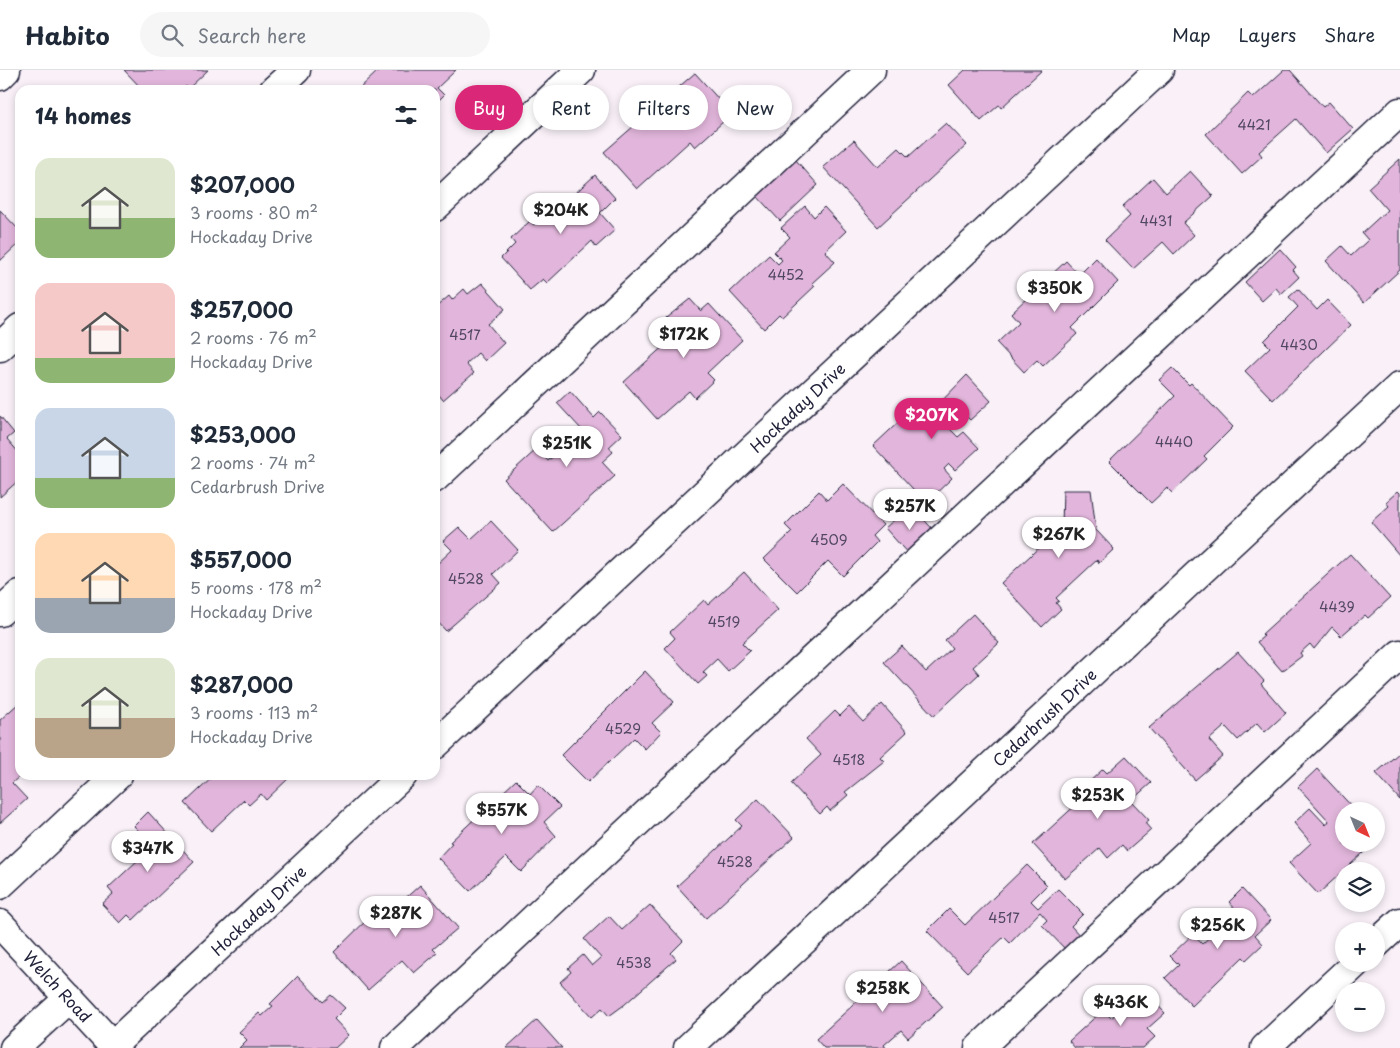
<!DOCTYPE html>
<meta charset="utf-8">
<style>
:root{--surface:#fff;--page:#f6f6f7;--text:#1f2937;--muted:#747a83;--line:#e0e1e3;--accent:#db2777}
body{margin:0;font-family:"Playpen Sans",sans-serif;background:var(--page);color:var(--text);height:100vh;display:flex;flex-direction:column;font-size:19px;white-space:nowrap}
*{box-sizing:border-box;margin:0}
p{font-size:16px;color:var(--muted)}
.icon{flex:none;width:28px;height:28px;fill:none;stroke:currentColor;stroke-width:2;stroke-linecap:round;stroke-linejoin:round}
.map{position:relative;flex:1;overflow:hidden}
.drawer{position:absolute;left:15px;top:15px;width:425px;height:695px;display:flex;flex-direction:column;background:var(--surface);border-radius:15px;box-shadow:0 2px 8px #0003}
.drawer>*{flex:none}
.guide{position:absolute;left:455px;top:15px;width:475px;height:45px;display:flex;gap:10px}
.needle{width:32px;rotate:137deg}
.tools{position:absolute;left:1335px;top:732px;display:grid;gap:10px}
.tools a{display:grid;place-items:center;width:50px;height:50px;border-radius:50%;background:var(--surface);box-shadow:0 2px 8px #0003;font-size:25px}
.price{position:absolute;translate:-50% -42px;padding:0 11px;border-radius:18px;background:#fff;color:#222;font-size:16px;line-height:32px;filter:drop-shadow(0 1px 2px #0008)}
.price::after{content:'';position:absolute;left:50%;top:30px;width:15px;height:11px;margin-left:-8px;background:inherit;clip-path:polygon(0 0,100% 0,50% 100%)}
.price.selected{background:var(--accent);color:#fff}
ul{padding:0;list-style:none}
li{display:flex;align-items:center;gap:15px;height:125px;padding:0 20px}
li span{display:grid;place-items:center;flex:none;width:140px;height:100px;border-radius:15px;color:#555}
li>.icon{margin-inline-start:auto}
span .icon{width:60px;height:60px;fill:#fffc;stroke-width:1}
li b{font-size:21px}
h2{display:flex;justify-content:space-between;align-items:center;height:60px;padding:0 20px;font-size:21px}
.tag{padding:0 18px;border-radius:22px;background:var(--surface);box-shadow:0 2px 8px #0003;font-size:18px;line-height:45px}
.tag.selected{background:var(--accent);color:#fff}
header{display:flex;align-items:center;gap:30px;box-sizing:border-box;height:70px;padding:0 25px;background:var(--surface);border-bottom:1px solid var(--line)}
header strong{font-size:24px}
nav{display:flex;gap:28px;margin-inline-start:auto;font-size:18px}
.search{width:350px;height:45px;background:var(--page);display:flex;align-items:center;gap:12px;box-sizing:border-box;padding:0 18px;border-radius:28px;color:var(--muted);font-size:19px}
.map>svg:first-child{display:block}
.building{fill:#e2b6dc;stroke:#22223b}
.lines{fill:none;stroke-linecap:round;stroke-linejoin:round}
.minor-casing{stroke:#22223b;stroke-width:31}
.minor{stroke:#fff;stroke-width:28}
.labels{text-anchor:middle;dominant-baseline:central;stroke-width:5;stroke-linejoin:round;paint-order:stroke}
.number-label{font-size:14px;fill:#524763}
.street-label{font-size:16px;fill:#22223b;stroke:#fff}
</style>
<header>
<strong>Habito</strong>
<div class="search"><svg class="icon" aria-label="search" viewBox="0 0 24 24"><circle cx="10" cy="10" r="6"/><path d="M15 15l6 6"/></svg>Search here</div>
<nav><a>Map</a><a>Layers</a><a>Share</a></nav>
</header>
<div class="map">
<svg width="1400" height="978" viewBox="0 0 1400 978">
<rect width="100%" height="100%" fill="#f9f0f8"/>
<filter id="ink" filterUnits="userSpaceOnUse"><feTurbulence type="fractalNoise" baseFrequency=".02" numOctaves="2"/><feDisplacementMap in="SourceGraphic" scale="10" xChannelSelector="R" yChannelSelector="G"/><feConvolveMatrix kernelMatrix="1 2 1 2 8 2 1 2 1" color-interpolation-filters="sRGB"/></filter>
<g filter="url(#ink)">
<path class="building" d="M124,0H208L188,19L186,16L182,20H143Z
M379,0H456L437,18L444,25L435,34V20H358Z
M965,0H1042L1001,38L999,35L981,51L949,15Z
M1284,0H1290L1323,37L1329,32L1353,59L1326,83L1296,49L1259,82L1262,86L1242,104L1206,64L1248,23L1253,28Z
M695,3L732,44L695,77L690,71L637,119L604,82Z
M946,53L967,75L878,157L823,97L854,70L878,97L899,78L908,87Z
M795,89L818,115L780,151L756,125Z
M1400,89V200L1364,233L1326,191L1342,176L1351,186L1368,170L1362,163L1387,140L1368,118Z
M1190,101L1213,126L1183,153L1194,165L1174,184L1163,172L1133,199L1105,170L1130,146L1122,137L1153,108L1166,123Z
M595,105L615,128L600,143L615,160L596,177L592,171L547,213L543,209L530,220L501,188L515,174L511,169L530,151L534,155L566,123L570,128Z
M805,136L814,147L824,137L846,161L825,181L835,192L812,213L815,216L782,247L779,244L764,259L730,222L769,185L778,194L782,190L774,182L790,167L781,158Z
M0,140L20,161V172L0,191Z
M1280,179L1296,197L1293,200L1299,207L1281,224L1276,218L1262,231L1245,212Z
M1096,188L1118,212L1072,258L1077,264L1043,296L1037,290L1024,302L997,273L1019,252L1011,243L1066,191L1079,205Z
M482,213L505,239L488,254L504,273L485,291L478,283L466,294L474,303L443,330L435,320V238L449,226L452,230L464,219L468,224Z
M1298,219L1317,240L1327,230L1351,255L1273,330L1245,301L1270,277L1264,271L1298,237L1289,227Z
M690,229L701,241L709,234L742,270L707,303L714,310L695,328L689,321L657,349L624,312L679,262L666,248Z
M1172,298L1189,315L1191,313L1233,357L1204,386L1207,389L1172,423L1167,418L1151,433L1109,391L1175,326L1159,310Z
M967,305L991,331L970,350L960,340L945,354L958,367L964,362L979,378L955,400L949,394L944,399L952,408L926,433L873,376L921,331L931,342Z
M570,321L594,348L600,342L622,365L609,377L613,382L602,392L615,406L553,462L504,409L537,379L548,391L582,360L557,333Z
M0,346L14,363L7,369L20,384V409L0,427Z
M843,414L883,455L872,466L877,472L843,506L828,491L797,522L764,489L792,462L785,455L819,421L827,430Z
M1063,420H1091L1096,460L1114,479L1099,493L1097,490L1056,528L1059,531L1056,533L1061,539L1042,557L1001,513L1062,456Z
M1398,421L1400,423V486L1371,452L1389,436L1386,432Z
M911,435L936,463L910,486L885,458Z
M491,451L518,480L493,504L501,513L446,561L435,549V492L437,494L452,480L443,471L459,457L471,469Z
M1350,484L1390,528L1368,548L1365,545L1341,566L1332,557L1314,579L1310,574L1300,583L1302,586L1282,601L1257,572L1264,566L1262,564Z
M744,502L778,540L742,573L750,581L728,601L717,589L703,602L707,606L698,614L665,578L675,568L670,562L704,530L708,535Z
M973,544L999,573L973,597L979,604L934,646L884,592L902,576L926,602L952,578L945,570Z
M1238,582L1264,611L1261,614L1286,643L1265,662L1257,653L1238,670L1225,656L1209,670L1223,686L1195,710L1149,658Z
M645,601L674,632L652,653L661,662L645,679L634,668L588,712L561,685Z
M20,632L21,705L12,713L27,729L0,753V650Z
M882,634L907,662L880,687L884,691L845,722L848,725L830,741L827,737L820,744L791,713L821,685L806,669L835,641L840,646L849,637L863,652Z
M1400,682V730L1376,703Z
M1126,686L1151,713L1131,731L1149,750L1145,753L1151,760L1127,781L1122,775L1108,788L1100,778L1065,809L1033,774L1091,721L1086,715L1103,699L1107,703Z
M1317,699L1356,741H1344V774H1373L1318,824L1289,793L1311,773L1294,753L1310,738L1326,755L1329,751L1298,717Z
M215,705H289L291,706L266,730L261,724L249,735L244,730L211,761L185,733Z
M516,710L530,724L538,715L560,737L544,752L556,766L521,802L506,787L470,821L438,788L452,773L450,772Z
M758,729L794,767L706,848L677,816L742,756L736,750Z
M148,742L194,792L133,850L128,845L120,853L102,834L113,824L108,818L153,776L134,756Z
M1027,795L1047,815L1031,831L1038,838L1058,819L1083,844L1071,856L1082,868L1068,882L1042,855L1047,850L1040,842L1010,873L1004,867L967,902L927,861L949,839L965,855Z
M420,815L458,858L433,879L437,883L414,903L402,890L368,920L334,882L382,835L389,843Z
M1242,819L1271,850L1255,865L1263,874L1246,890L1243,887L1192,936L1165,908L1179,895L1170,886L1193,864L1202,874L1237,841L1229,832Z
M650,835L683,871L671,883L676,889L624,935L609,946L602,938L592,947L560,912L571,902L568,898L583,885L592,896L601,888L584,869L609,846L622,860Z
M901,891L943,937L908,968L901,960L884,975L886,978H824L816,969Z
M298,906L323,932L331,925L345,938L334,949L349,965L335,978H239L247,970L239,962L259,943L262,946L273,936L270,934Z
M1143,920L1165,943L1147,959L1155,967L1143,978H1075L1069,971L1103,940L1111,948Z
M537,950L562,978H506Z"/>
<g class="lines">
<g class="minor-casing">
<path id="minor" d="M0,6L6,0
M274,20L296,0
M435,137L581,0
M0,277L20,258
M435,408L871,0
M0,542L20,524
M435,675L1159,0
M0,815L118,705
M0,854L115,978
M1376,874L1400,852
M113,975L403,705
M14,978L69,928
M395,978L1400,42
M688,978L1400,316
M979,978L1400,584
M1265,978L1355,894"/>
</g>
<use href="#minor" class="minor"/>
</g>
</g>
<g class="labels">
<g class="number-label">
<text x="1254" y="54">4421</text>
<text x="1156" y="150">4431</text>
<text x="786" y="204">4452</text>
<text x="465" y="264">4517</text>
<text x="1299" y="274">4430</text>
<text x="1174" y="371">4440</text>
<text x="829" y="469">4509</text>
<text x="466" y="508">4528</text>
<text x="1337" y="536">4439</text>
<text x="724" y="551">4519</text>
<text x="623" y="658">4529</text>
<text x="849" y="689">4518</text>
<text x="735" y="791">4528</text>
<text x="1004" y="847">4517</text>
<text x="634" y="892">4538</text>
</g>
<g class="street-label">
<text transform="translate(797 337) rotate(-43)">Hockaday Drive</text>
<text transform="translate(1044 647) rotate(-43)">Cedarbrush Drive</text>
<text transform="translate(258 840) rotate(-43)">Hockaday Drive</text>
<text transform="translate(58 916) rotate(47)">Welch Road</text>
</g>
</g>
</svg>
<div class="tools">
<a><svg class="needle" viewBox="-14 -14 28 28"><path d="M0-13l5 13h-10z" fill="#e53935"/><path d="M0 13l5-13h-10z" fill="#747a83"/></svg></a>
<a><svg class="icon" aria-label="layers" viewBox="0 0 24 24"><path d="M12 4l9 5-9 5-9-5zM3 14l9 5 9-5"/></svg></a>
<a>+</a>
<a>−</a>
</div>
<b class="price" style="left:561px;top:165px">$204K</b>
<b class="price" style="left:1055px;top:243px">$350K</b>
<b class="price" style="left:684px;top:289px">$172K</b>
<b class="price selected" style="left:932px;top:370px">$207K</b>
<b class="price" style="left:567px;top:398px">$251K</b>
<b class="price" style="left:910px;top:461px">$257K</b>
<b class="price" style="left:1059px;top:489px">$267K</b>
<b class="price" style="left:1098px;top:750px">$253K</b>
<b class="price" style="left:502px;top:765px">$557K</b>
<b class="price" style="left:148px;top:803px">$347K</b>
<b class="price" style="left:396px;top:868px">$287K</b>
<b class="price" style="left:1218px;top:880px">$256K</b>
<b class="price" style="left:883px;top:943px">$258K</b>
<b class="price" style="left:1121px;top:957px">$436K</b>
<div class="guide">
<a class="tag selected">Buy</a>
<a class="tag">Rent</a>
<a class="tag">Filters</a>
<a class="tag">New</a>
</div>
<section class="drawer">
<h2>14 homes<svg class="icon" aria-label="filters" viewBox="0 0 24 24"><path d="M4 7h16M4 17h16"/><circle cx="9" cy="7" r="2"/><circle cx="15" cy="17" r="2"/></svg></h2>
<ul>
<li><span style="background:linear-gradient(#dfe7d0 60%,#8fb573 0)"><svg class="icon" aria-label="home" viewBox="0 0 24 24"><path d="M3 11l9-7 9 7M6 9v11h12V9"/></svg></span><div><b>$207,000</b><p>3 rooms · 80 m²</p><p>Hockaday Drive</p></div></li>
<li><span style="background:linear-gradient(#f6c9c9 75%,#8fb573 0)"><svg class="icon" aria-label="home" viewBox="0 0 24 24"><path d="M3 11l9-7 9 7M6 9v11h12V9"/></svg></span><div><b>$257,000</b><p>2 rooms · 76 m²</p><p>Hockaday Drive</p></div></li>
<li><span style="background:linear-gradient(#c9d6e8 70%,#8fb573 0)"><svg class="icon" aria-label="home" viewBox="0 0 24 24"><path d="M3 11l9-7 9 7M6 9v11h12V9"/></svg></span><div><b>$253,000</b><p>2 rooms · 74 m²</p><p>Cedarbrush Drive</p></div></li>
<li><span style="background:linear-gradient(#ffd9b3 65%,#9aa5b1 0)"><svg class="icon" aria-label="home" viewBox="0 0 24 24"><path d="M3 11l9-7 9 7M6 9v11h12V9"/></svg></span><div><b>$557,000</b><p>5 rooms · 178 m²</p><p>Hockaday Drive</p></div></li>
<li><span style="background:linear-gradient(#dfe7d0 60%,#b9a48a 0)"><svg class="icon" aria-label="home" viewBox="0 0 24 24"><path d="M3 11l9-7 9 7M6 9v11h12V9"/></svg></span><div><b>$287,000</b><p>3 rooms · 113 m²</p><p>Hockaday Drive</p></div></li>
</ul>
</section>
</div>
